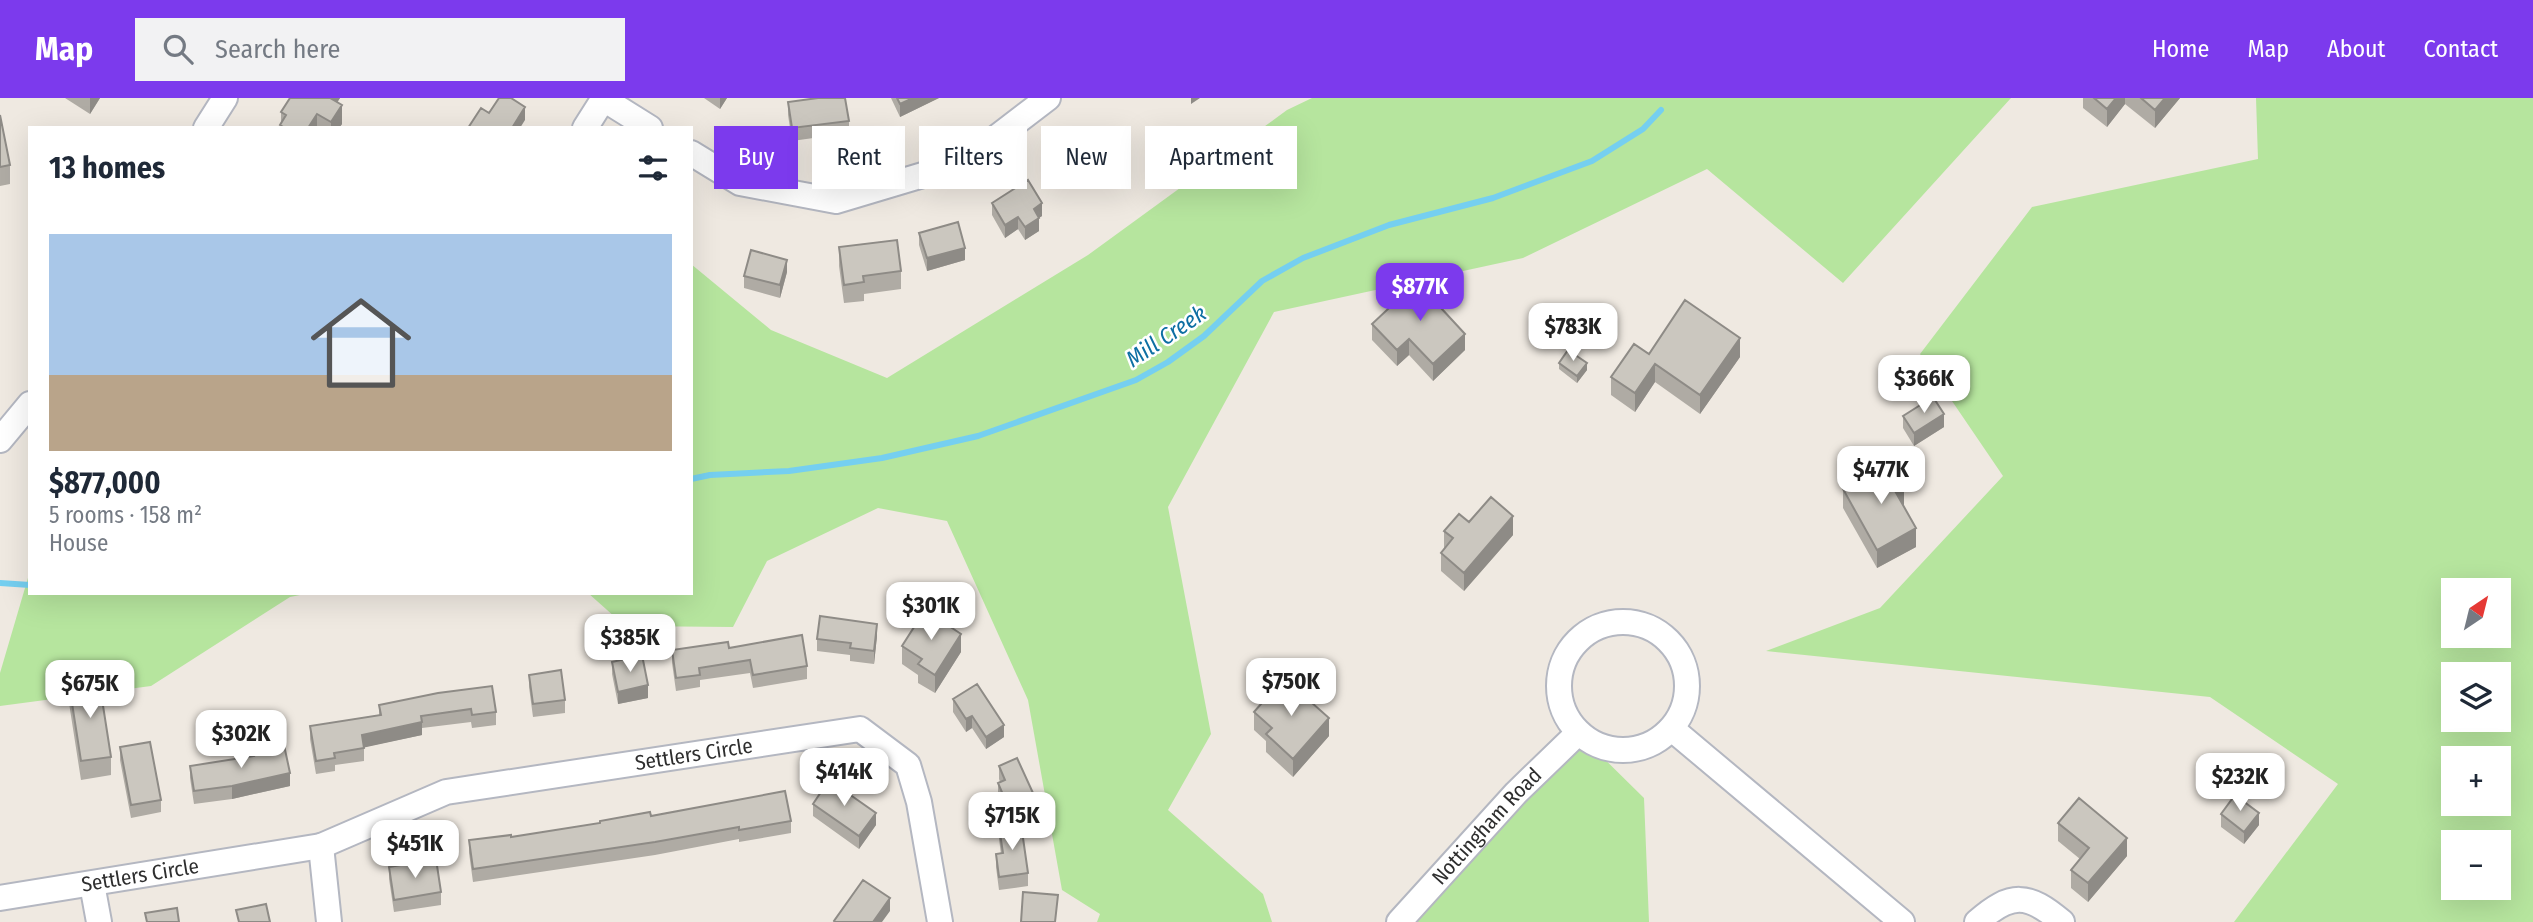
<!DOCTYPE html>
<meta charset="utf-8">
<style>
:root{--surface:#fff;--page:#f2f2f3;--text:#1f2937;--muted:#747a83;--accent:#7c3aed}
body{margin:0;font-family:"Fira Sans Condensed",sans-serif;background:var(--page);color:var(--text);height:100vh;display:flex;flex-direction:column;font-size:26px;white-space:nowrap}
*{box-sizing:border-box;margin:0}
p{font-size:23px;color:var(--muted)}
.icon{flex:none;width:38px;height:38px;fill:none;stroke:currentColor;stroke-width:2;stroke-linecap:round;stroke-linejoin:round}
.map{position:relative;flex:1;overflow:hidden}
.sheet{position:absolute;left:28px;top:28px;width:665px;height:469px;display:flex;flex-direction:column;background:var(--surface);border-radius:0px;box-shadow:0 7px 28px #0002}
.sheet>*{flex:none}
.hud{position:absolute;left:714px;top:28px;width:665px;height:63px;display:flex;gap:14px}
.needle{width:46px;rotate:35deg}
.fabs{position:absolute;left:2441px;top:480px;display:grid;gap:14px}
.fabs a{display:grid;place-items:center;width:70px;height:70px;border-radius:0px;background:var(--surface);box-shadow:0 7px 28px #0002;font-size:35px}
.price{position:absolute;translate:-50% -60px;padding:0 16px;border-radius:14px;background:#fff;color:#222;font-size:23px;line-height:46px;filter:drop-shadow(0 2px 4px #0008)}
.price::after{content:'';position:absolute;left:50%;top:42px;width:21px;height:16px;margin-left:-10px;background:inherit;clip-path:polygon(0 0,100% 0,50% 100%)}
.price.selected{background:var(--accent);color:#fff}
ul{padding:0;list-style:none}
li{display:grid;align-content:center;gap:14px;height:371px;padding:0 21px}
li span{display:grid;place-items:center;height:217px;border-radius:0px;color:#555}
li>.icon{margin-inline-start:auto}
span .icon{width:126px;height:126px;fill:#fffc;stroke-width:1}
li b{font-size:30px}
h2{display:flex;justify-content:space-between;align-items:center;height:84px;padding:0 21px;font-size:30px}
.pill{padding:0 24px;border-radius:0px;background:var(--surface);box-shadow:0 7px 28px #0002;font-size:24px;line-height:63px}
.pill.selected{background:var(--accent);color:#fff}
header{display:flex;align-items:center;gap:42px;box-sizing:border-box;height:98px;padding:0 35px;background:var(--accent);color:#fff}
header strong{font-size:33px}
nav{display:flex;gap:38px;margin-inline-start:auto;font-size:24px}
.search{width:490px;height:63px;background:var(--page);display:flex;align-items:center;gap:18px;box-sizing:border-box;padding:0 24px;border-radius:0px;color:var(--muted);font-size:26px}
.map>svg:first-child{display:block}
.green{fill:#b6e59e;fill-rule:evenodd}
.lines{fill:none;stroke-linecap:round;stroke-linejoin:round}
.stream{stroke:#75cff0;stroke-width:6}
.minor-casing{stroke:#b4b7c1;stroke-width:28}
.minor{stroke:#fff;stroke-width:24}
.wall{fill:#afaba4}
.shaded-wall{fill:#8e8b86}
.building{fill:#cbc7bf;stroke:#8e8b86;stroke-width:2}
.labels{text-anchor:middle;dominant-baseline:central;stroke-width:5;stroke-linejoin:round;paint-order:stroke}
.street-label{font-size:21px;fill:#2e2e2e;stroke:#fff}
.water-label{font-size:23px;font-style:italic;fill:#0d6fa3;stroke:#fff}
</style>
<header>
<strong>Map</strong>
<div class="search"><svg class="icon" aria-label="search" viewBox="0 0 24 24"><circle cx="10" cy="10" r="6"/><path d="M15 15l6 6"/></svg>Search here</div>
<nav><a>Home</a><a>Map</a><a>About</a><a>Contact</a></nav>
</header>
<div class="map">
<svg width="2533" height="824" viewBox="0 0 2533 824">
<rect width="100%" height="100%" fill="#efe9e1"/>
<path class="green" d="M1312,0H2011L1843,185L1707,71L1523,160L1274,214L1168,409L1211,636L1168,712L1263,796L1272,824H1097L1100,816L1062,792L1028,602L947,423L878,410L767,463L733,529L625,528L588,495H691V166L771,232L887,280L1088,157L1287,12Z
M2256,0H2533V824H2234L2338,686L2210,599L1766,553L1880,510L2003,378L1920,256L2032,109L2258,61ZM2454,492H2499V537H2454ZM2454,576H2499V621H2454ZM2454,660H2499V705H2454ZM2454,744H2499V789H2454Z
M30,473V495H310L290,499L151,588L0,608V575Z
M1578,635L1644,700L1649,824H1399Z"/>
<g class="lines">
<path class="stream" d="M691,381L710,377L789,373L882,360L978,338L1136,282L1168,264L1204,238L1262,183L1303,160L1389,127L1493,100L1592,63L1643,31L1661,12
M0,485L30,487"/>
<g class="minor-casing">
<g id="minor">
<path d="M602,0L650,30"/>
<path d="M206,30L225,0"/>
<path d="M585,30L604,0"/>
<path d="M691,55L740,85L836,103L963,65L1048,0"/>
<path d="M0,342L30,306"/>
<circle cx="1623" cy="588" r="64"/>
<path d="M1672,631L1902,824"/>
<path d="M321,748L329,824"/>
<path d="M92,786L99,824"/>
<path id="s1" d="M0,800L321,748L446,694L860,631L908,667L919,704L940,824"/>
<path id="s2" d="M1399,824L1516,695L1578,635"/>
<path d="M1977,824C2011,794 2028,795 2062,824"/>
</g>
</g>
<use href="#minor" class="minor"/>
</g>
<path class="wall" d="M65,0H100L90,16Z
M290,0H340L337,4L342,26L339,30H280L281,24V14Z
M704,0H727L720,11Z
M891,0H939L900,19Z
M2083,0H2180L2155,30L2125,6L2107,29L2083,10Z
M788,4L849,23V35L792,43L788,17Z
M0,17L10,67V86L0,88Z
M1068,49L1105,65L1083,82L1068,61Z
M992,105L1042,118L1039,120V133L1025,142L1018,131L1005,140L992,117Z
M919,135L965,162L927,173L919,147Z
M839,149L901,173V191L864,196V203L844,205L839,168Z
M787,174L780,200L744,190V178Z
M1446,215L1465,252L1433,283L1409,257L1397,268L1372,242V226Z
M1649,256L1740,259L1700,316L1655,284L1635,314L1611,297V279Z
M1559,265L1587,272L1577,285L1559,271Z
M1903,318L1944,329L1914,348L1903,330Z
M1843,391L1904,407H1903L1916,449L1877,470L1843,410Z
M1469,424L1513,437L1464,493L1441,473V455L1444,451V433Z
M877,538L874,566L850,563V557L817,553V541Z
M902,548L961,554L935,595L918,585V577L902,566Z
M729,550L807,568V581L753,590L750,575L700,582V589L676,593L672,565V552Z
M612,564L648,600L618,606L612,576Z
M529,577L565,602V615L533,619L529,589Z
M69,586L111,659V677L81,682L69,605Z
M438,595L496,614V627L472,630L471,624L422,630V637L364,649V663L335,667V673L316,676L310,641V628L379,617V607Z
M953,601L1004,639L986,651L972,630L966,634L953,614Z
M1254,614L1329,638L1293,679L1266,654V643L1254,632Z
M120,649L161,702V714L131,720L120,662Z
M253,654L290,688L232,701L194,706L190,680V668L253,658Z
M999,668L1033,707L1007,718L998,697V685L1000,684L999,681Z
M813,706L876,727L859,751L813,718Z
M2221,716L2259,727L2244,746L2221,729Z
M651,718L791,723V735L739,744V741L655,757L473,784L469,755V742L511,739Z
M2058,725L2127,758L2088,804L2071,790V772L2080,761L2058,743Z
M999,729L1028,775V788L999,792L996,769V756H1001L999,741Z
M389,769L441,794V807L394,814L389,781Z"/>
<path class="shaded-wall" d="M90,0H100L90,16Z
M329,0H340L329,18Z
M720,0H727L720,11Z
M913,0H939L900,19V6Z
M1191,0H1200L1191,6Z
M2116,0H2125V6L2107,29V11Z
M2165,0H2180L2155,30V12Z
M342,7V26L339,30H331V24Z
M525,9V22L520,30H512Z
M317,16V30H308Z
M1105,53V65L1083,82V69Z
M1042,105V118L1034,123V111Z
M1018,119V131L1005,140V127Z
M1039,120V133L1025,142V129Z
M965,150V162L927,173V160Z
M787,162V174L780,200V187Z
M1465,236V252L1433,283V266Z
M1740,240V259L1700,316V297Z
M1409,241V257L1397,268V252Z
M1587,265V272L1577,285V278Z
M1655,266V284L1635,314V295Z
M1944,316V329L1914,348V335Z
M1904,388V407L1895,412V393Z
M1513,418V437L1464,493V475Z
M1916,430V449L1877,470V452Z
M877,526V538L874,566V553Z
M961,536V554L935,595V577Z
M648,587V600L618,606V594Z
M972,618V630L966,634V621Z
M1329,620V638L1293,679V661Z
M422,624V637L362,650V637Z
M1004,627V639L986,651V639Z
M290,675V688L232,701V688Z
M1033,695V707L1007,718V706Z
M876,715V727L859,751V738Z
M2259,715V727L2244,746V734Z
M2127,740V758L2088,804V785Z
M890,800V813L882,824H873Z"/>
<path class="building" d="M290,0H330L342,7L331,24L317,16L308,30H285L280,27L286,17L281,14Z
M499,0H511L525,9L512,30H468L481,10L489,15Z
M818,0H845L849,23L792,30L788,4Z
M897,0H913L900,6Z
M2094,0H2116L2107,11Z
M2141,0H2165L2155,12Z
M0,17L10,67L0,69Z
M1090,32L1105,53L1083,69L1068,49Z
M1028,82L1042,105L1034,111L1039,120L1025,129L1018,119L1005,127L992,105Z
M958,124L965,150L927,160L919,135Z
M897,142L901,173L863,178L864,184L844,187L839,149Z
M751,152L787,162L780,187L744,178Z
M1421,180L1446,206L1441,210L1465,236L1433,266L1409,241L1397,252L1372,226Z
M1685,202L1740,240L1700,297L1655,266L1635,295L1611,279L1634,246L1649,256Z
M1568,252L1587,265L1577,278L1559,265Z
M1933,299L1944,316L1914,335L1903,318Z
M1891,364L1904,388L1895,393L1916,430L1877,452L1843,391Z
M1491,399L1513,418L1464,475L1441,455L1453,440L1444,433L1459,416L1469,424Z
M925,512L961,536L935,577L918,566L922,561L902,548Z
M820,518L877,526L874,553L850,550L851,545L817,541Z
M802,537L807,568L753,577L750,562L699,570L700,577L676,580L672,552L728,544L729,550Z
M642,557L648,587L618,594L612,564Z
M561,572L565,602L533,606L529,577Z
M1284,580L1329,620L1293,661L1266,636L1272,630L1254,614Z
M99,582L111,659L81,663L69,586Z
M977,586L1004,627L986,639L972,618L966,621L953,601Z
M492,588L496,614L472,617L471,611L421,618L422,624L362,637L364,650L334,655L335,660L316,663L310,628L381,617L379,607L438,595Z
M150,644L161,702L131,707L120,649Z
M284,647L290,675L232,688L194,693L190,668L254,658L253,654Z
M1017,660L1033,695L1007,706L998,685L1005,682L999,668Z
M829,682L876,715L859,738L813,706Z
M785,693L791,723L739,732V729L655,744L473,771L469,742L511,737V739L600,725V723L650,714L651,718Z
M2235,697L2259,715L2244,734L2221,716Z
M2079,700L2127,740L2088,785L2071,772L2089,750L2058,725Z
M1021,726L1028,775L999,779L996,756L1003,755L999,729Z
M436,761L441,794L394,802L389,769Z
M863,782L890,800L873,824H835L834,823Z
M1023,794L1058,797L1055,824H1021Z
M266,806L270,824H239L236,812Z
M177,810L179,824H147L145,815Z"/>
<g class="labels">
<g class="street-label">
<text stroke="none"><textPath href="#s1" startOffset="712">Settlers Circle</textPath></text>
<text stroke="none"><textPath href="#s2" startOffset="130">Nottingham Road</textPath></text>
<text stroke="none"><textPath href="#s1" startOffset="142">Settlers Circle</textPath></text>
</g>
<g class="water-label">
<text transform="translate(1166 238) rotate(-34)">Mill Creek</text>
</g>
</g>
</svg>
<div class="fabs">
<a><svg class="needle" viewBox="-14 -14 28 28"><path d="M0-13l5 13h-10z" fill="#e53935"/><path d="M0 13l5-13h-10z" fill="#747a83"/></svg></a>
<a><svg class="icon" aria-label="layers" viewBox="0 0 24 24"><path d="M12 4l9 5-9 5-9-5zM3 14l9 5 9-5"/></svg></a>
<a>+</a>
<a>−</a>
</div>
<b class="price selected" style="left:1420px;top:225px">$877K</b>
<b class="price" style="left:1573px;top:265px">$783K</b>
<b class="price" style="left:1924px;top:317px">$366K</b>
<b class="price" style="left:1881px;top:408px">$477K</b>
<b class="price" style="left:931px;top:544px">$301K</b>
<b class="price" style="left:630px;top:576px">$385K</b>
<b class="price" style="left:1291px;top:620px">$750K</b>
<b class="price" style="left:90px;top:622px">$675K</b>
<b class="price" style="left:241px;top:672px">$302K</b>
<b class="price" style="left:844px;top:710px">$414K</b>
<b class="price" style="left:2240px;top:715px">$232K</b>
<b class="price" style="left:1012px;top:754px">$715K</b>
<b class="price" style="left:415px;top:782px">$451K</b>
<div class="hud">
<a class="pill selected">Buy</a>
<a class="pill">Rent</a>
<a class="pill">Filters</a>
<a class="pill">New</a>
<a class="pill">Apartment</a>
</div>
<section class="sheet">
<h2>13 homes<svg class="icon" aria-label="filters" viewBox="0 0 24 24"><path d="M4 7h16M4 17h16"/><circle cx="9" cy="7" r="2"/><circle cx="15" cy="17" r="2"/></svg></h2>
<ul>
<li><span style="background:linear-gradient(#a9c7e8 65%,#b9a48a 0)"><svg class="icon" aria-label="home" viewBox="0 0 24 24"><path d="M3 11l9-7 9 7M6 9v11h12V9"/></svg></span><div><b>$877,000</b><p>5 rooms · 158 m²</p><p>House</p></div></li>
</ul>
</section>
</div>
